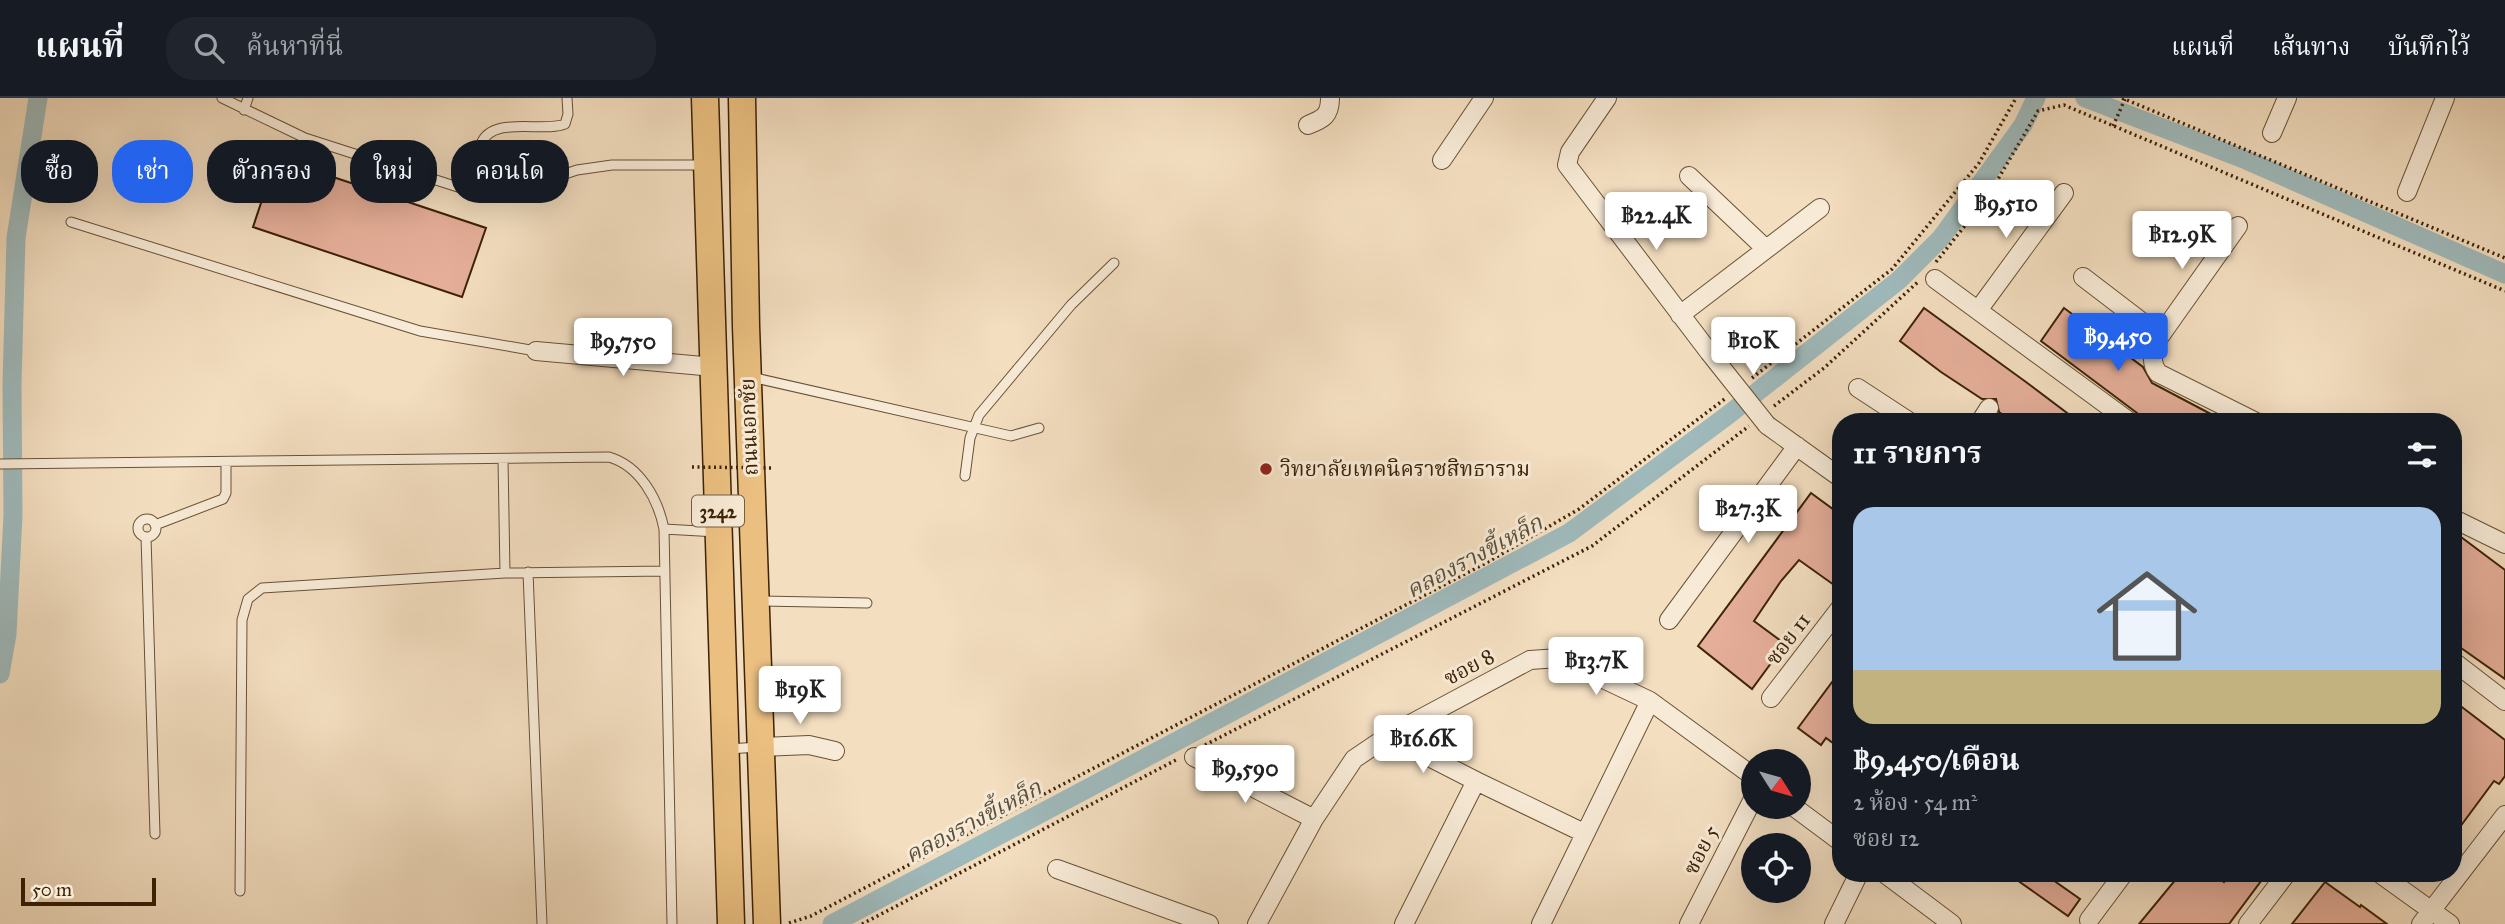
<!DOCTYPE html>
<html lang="th">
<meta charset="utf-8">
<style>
:root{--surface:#171b24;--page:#20242c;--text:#f1f3f6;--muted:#9ea1a6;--line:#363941;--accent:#2563eb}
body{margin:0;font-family:"IM FELL Great Primer","Noto Serif Thai",serif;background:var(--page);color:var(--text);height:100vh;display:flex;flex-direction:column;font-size:26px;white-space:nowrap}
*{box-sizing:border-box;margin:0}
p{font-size:23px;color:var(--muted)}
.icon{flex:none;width:38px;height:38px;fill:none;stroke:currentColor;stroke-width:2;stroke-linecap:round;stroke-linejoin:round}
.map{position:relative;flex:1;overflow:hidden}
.details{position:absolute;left:1832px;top:315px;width:630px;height:469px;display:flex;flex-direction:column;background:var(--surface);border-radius:28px;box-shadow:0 7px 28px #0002}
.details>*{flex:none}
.guide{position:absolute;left:21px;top:42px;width:665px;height:63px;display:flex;gap:14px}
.needle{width:46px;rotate:127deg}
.fabs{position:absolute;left:1741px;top:651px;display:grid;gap:14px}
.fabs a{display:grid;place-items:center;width:70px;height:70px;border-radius:50%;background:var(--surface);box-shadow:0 7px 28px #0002;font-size:35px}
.scale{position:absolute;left:21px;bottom:18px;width:135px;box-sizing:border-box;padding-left:7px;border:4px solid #3d2205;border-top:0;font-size:19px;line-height:24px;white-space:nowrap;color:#3d2205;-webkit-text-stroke:5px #f7ead6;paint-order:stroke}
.price{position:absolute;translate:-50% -60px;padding:0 16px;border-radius:7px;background:#fff;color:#222;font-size:23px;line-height:46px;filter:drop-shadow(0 2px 4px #0008)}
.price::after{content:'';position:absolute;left:50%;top:42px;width:21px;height:16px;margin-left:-10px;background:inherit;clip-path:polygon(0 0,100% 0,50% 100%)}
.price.on{background:var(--accent);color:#fff}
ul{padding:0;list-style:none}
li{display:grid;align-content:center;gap:14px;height:371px;padding:0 21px}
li+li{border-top:2px solid var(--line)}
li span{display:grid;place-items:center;height:217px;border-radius:21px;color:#555}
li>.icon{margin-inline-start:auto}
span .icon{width:126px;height:126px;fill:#fffc;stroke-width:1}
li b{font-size:30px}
h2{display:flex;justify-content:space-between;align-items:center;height:84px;padding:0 21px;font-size:30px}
.chip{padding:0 24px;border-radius:28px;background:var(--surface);box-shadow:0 7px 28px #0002;font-size:24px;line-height:63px}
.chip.on{background:var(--accent);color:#fff}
header{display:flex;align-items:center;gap:42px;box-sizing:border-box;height:98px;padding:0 35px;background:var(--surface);border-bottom:2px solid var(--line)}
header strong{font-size:33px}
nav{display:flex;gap:38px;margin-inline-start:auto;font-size:24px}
.search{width:490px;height:63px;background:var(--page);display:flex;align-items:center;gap:18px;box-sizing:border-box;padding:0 24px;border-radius:28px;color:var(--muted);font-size:26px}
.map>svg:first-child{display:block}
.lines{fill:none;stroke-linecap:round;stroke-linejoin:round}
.canal{stroke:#9fbabc;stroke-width:19}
.building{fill:#e5ae99;stroke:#3d2205;stroke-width:2}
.lane-casing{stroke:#6a5134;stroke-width:11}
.street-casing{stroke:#6a5134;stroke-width:20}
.primary-casing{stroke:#3d2205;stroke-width:29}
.path{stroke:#3d2205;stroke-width:3.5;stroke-dasharray:2 3.5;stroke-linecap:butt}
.lane{stroke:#f7ead6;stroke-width:9}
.street{stroke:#f7ead6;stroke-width:18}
.primary{stroke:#eabf80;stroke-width:26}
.street-bridge-casing{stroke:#6a5134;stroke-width:20;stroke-linecap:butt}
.path-bridge{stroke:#3d2205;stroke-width:3.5;stroke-dasharray:2 3.5;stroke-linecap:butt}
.street-bridge{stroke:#f7ead6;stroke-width:18}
.poi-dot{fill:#8f2418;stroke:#f7ead6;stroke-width:2.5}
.labels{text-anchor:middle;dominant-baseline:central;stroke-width:6;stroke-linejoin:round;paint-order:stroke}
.shield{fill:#f7ead6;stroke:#755e44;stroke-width:2}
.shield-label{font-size:19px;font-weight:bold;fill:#3d2205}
.street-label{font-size:21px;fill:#3d2205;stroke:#f7ead6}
.poi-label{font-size:21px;fill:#3d2205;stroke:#f7ead6;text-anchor:start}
.water-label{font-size:23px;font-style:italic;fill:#5a503c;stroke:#f7ead6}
</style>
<header>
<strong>แผนที่</strong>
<div class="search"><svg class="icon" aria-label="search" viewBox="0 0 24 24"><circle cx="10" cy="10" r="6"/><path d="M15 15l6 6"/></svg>ค้นหาที่นี่</div>
<nav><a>แผนที่</a><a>เส้นทาง</a><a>บันทึกไว้</a></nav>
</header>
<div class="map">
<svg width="2505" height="826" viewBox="0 0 2505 826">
<rect width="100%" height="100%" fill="#f3dec0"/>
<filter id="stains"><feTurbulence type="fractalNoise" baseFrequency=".00286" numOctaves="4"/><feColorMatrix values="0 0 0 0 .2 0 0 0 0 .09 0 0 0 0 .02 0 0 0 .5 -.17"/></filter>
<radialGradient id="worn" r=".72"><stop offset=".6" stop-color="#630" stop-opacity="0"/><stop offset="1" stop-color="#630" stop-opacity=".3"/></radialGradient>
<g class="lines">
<path class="canal" d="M2085,0L2246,62L2505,176
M0,576L7,536L13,417L12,286L16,140L38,0
M832,826L1569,435L1728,317L1899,182L1941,140L2023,27L2036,0"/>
</g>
<path class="building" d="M276,60L486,130L462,199L253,129Z
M1924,210L2026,284L2079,324H2013L1999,314L1996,301H1982L1941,274L1900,243Z
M2064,210L2143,269L2152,285L2226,324H2154L2143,316L2141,318L2041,243Z
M1811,395L1841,417V478L1834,487L1799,462L1781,483L1754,523L1785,546L1752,591L1698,548Z
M2461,439L2505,472V581L2454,545V449Z
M1841,572V651L1826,640L1821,647L1798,630Z
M2454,603L2505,642V678L2499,686L2494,683L2454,737Z
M2007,775H2043L2080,801L2068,818Z
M2181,775H2212L2224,784L2231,775H2267L2229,826H2139Z
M2325,784L2360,809L2361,807L2387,826H2292Z"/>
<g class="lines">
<g class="lane-casing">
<path id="lane" d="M222,0L305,40L464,91L496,93L520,91L577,72L612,67H706
M244,12L248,0
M478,92C479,79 476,58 481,46C492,17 543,35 565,26L568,16L567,0
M71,124L420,233L536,253
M751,279L1011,338L1039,330
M503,361L505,475
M0,366L609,359C640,368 658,401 664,431L672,826
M965,378L970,340L979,317L1071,207L1114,165
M138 430a9 9 0 1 1 18 0a9 9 0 1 1-18 0Z
M155,427L223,401L226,395V364
M664,431L717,434
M146,439L155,736
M528,474L542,826
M757,503L867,505
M728,651L759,649
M240,793L242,522L248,501L262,490L505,475L665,473"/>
</g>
<g class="street-casing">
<path id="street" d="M1607,0L1570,54L1567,67L1709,254
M1308,27C1323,21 1330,18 1330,0
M2272,35L2287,0
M1442,62L1484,0
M1689,78L1766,151
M2407,94L2445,0
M2083,179L2151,231L2158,241C2154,254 2149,263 2158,275L2256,324
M1935,181L2130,324
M1979,211L2064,95
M1680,217L1820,110
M2158,241L2238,128
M536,253L714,269
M1858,290L1910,324
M1980,324L1989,310
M1767,327L1841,380
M2454,421L2505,446
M1669,522L1797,348
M2454,564L2505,603
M1771,600L1841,509
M1388,638L1476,683
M761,649L809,647L835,653
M1194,659L1314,721
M1794,709L1841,744
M1057,771L1209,826
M1884,775L1952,826
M2379,775L2450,826
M2089,822L2124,775
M1257,826L1314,721L1354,661L1388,638L1530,562L1559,560L1650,603L1754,679
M1404,826L1476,683L1584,735
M1541,826L1650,603
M1689,826L1754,699
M1834,826L1859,775
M2248,826L2287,775
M2421,826L2505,717"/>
</g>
<g class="primary-casing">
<path id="primary" d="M705,0L731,826
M742,0L746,228L767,826"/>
</g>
<path class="path" d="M2122,0L2505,160
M2113,28L2125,1
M1936,164L1987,100L2038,13L2064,7L2505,193
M1752,280L1892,171L1979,65L2016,0
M1774,308L1824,270L1919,183
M1205,647L1592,448L1749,328
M789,825L811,818L1486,465L1579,411L1726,300
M862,826L1176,662"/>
<use href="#lane" class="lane"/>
<use href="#street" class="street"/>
<use href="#primary" class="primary"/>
<g class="street-bridge-casing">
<path id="street-bridge" d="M1709,254L1767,327"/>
</g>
<path class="path-bridge" d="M692,369L774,370"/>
<use href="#street-bridge" class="street-bridge"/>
</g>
<circle class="poi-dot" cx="1266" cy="371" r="7"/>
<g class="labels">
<rect class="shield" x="692" y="397.5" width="52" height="31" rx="5"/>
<g class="shield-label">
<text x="718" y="413">3242</text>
</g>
<g class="street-label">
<text transform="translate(749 329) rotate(-92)">ถนนเอกชัย</text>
<text transform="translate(1788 541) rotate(-53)">ซอย 11</text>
<text transform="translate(1469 569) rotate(-28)">ซอย 8</text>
<text transform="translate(1701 752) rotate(-63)">ซอย 5</text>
</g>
<g class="poi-label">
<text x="1280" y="371">วิทยาลัยเทคนิคราชสิทธาราม</text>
</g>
<g class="water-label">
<text transform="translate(1474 458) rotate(-28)">คลองรางขี้เหล็ก</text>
<text transform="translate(973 723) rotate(-28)">คลองรางขี้เหล็ก</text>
</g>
</g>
<rect width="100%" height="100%" filter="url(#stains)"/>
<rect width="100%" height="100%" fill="url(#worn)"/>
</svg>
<div class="fabs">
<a><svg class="needle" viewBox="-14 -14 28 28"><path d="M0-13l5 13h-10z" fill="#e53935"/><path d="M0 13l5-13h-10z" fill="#9ea1a6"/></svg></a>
<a><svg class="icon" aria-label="locate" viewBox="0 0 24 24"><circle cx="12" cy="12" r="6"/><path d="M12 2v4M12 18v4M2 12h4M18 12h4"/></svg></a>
</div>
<div class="scale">50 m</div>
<b class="price" style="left:2006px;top:142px">฿9,510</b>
<b class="price" style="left:1656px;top:154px">฿22.4K</b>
<b class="price" style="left:2182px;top:173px">฿12.9K</b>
<b class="price on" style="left:2118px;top:275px">฿9,450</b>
<b class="price" style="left:1753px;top:279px">฿10K</b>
<b class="price" style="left:623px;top:280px">฿9,750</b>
<b class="price" style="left:1748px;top:447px">฿27.3K</b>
<b class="price" style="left:1596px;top:599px">฿13.7K</b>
<b class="price" style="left:800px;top:628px">฿19K</b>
<b class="price" style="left:1423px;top:677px">฿16.6K</b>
<b class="price" style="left:1245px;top:707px">฿9,590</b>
<div class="guide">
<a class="chip">ซื้อ</a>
<a class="chip on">เช่า</a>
<a class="chip">ตัวกรอง</a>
<a class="chip">ใหม่</a>
<a class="chip">คอนโด</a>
</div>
<section class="details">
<h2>11 รายการ<svg class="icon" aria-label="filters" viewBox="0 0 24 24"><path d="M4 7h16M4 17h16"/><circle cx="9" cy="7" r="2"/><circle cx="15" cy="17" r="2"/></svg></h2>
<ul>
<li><span style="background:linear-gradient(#a9c7e8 75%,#c2b280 0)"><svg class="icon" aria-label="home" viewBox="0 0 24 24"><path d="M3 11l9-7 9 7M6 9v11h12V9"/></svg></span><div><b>฿9,450/เดือน</b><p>2 ห้อง · 54 m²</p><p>ซอย 12</p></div></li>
</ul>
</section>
</div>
